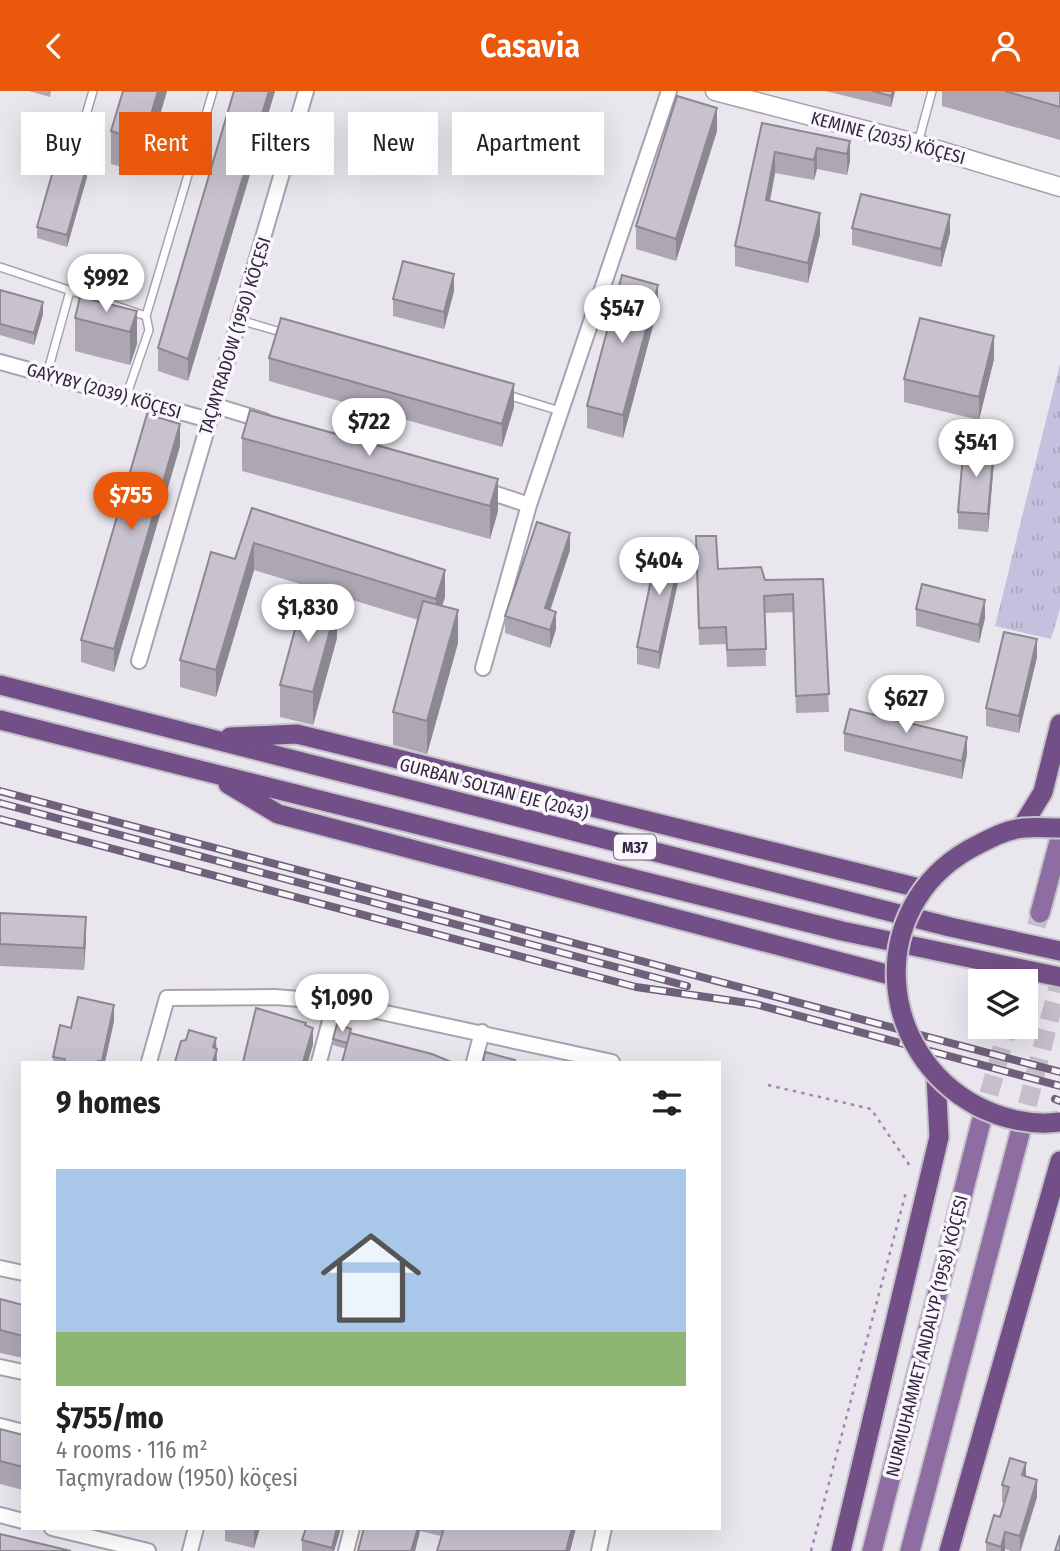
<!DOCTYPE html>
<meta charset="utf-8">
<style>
:root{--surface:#fff;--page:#f6f6f6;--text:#222;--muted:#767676;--accent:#ea580c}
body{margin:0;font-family:"Fira Sans Condensed",sans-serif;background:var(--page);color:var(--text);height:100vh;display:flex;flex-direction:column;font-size:26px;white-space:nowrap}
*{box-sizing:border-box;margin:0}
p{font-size:23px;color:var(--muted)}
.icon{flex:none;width:38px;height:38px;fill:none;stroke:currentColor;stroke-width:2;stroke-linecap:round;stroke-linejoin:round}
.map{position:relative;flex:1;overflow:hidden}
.drawer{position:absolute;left:21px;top:970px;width:700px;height:469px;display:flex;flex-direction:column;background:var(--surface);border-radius:0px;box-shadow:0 7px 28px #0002}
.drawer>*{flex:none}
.guide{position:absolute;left:21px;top:21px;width:700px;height:63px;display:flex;gap:14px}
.controls{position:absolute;left:968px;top:878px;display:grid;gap:14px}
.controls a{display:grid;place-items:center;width:70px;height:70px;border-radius:0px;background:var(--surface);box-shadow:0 7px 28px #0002;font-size:35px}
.price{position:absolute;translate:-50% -60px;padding:0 16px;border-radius:24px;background:#fff;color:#222;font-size:23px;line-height:46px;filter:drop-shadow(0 2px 4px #0008)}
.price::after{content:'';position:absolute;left:50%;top:42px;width:21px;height:16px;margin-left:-10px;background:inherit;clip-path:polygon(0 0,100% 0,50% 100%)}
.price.active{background:var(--accent);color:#fff}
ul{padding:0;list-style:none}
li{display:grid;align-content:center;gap:14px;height:371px;padding:0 35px}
li span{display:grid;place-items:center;height:217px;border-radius:0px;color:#555}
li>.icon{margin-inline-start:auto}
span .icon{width:126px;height:126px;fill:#fffc;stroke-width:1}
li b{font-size:30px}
h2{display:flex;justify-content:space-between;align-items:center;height:84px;padding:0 35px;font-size:30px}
.chip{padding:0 24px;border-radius:0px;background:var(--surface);box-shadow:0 7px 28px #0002;font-size:24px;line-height:63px}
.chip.active{background:var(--accent);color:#fff}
header{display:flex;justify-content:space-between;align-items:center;height:91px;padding:0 35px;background:var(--accent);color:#fff;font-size:32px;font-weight:600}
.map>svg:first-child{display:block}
.park{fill:url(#park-tufts)}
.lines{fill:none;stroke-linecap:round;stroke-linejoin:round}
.primary-tunnel{stroke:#c6bfcb;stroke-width:19;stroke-dasharray:19 10;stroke-linecap:butt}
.service-casing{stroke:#a9a1af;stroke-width:10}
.minor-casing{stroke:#a9a1af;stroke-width:18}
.tertiary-casing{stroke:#a9a1af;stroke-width:21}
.primary-casing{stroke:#c6c2ca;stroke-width:23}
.trunk-casing{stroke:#c6c2ca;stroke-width:23}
.path{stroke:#9e88b1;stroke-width:2.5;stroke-dasharray:3.5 5;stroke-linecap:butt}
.service{stroke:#fff;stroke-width:7}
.minor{stroke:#fff;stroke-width:14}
.tertiary{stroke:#fff;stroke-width:18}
.primary{stroke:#8d6da2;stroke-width:19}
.trunk{stroke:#725087;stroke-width:19}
.rail-casing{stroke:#70607b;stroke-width:8}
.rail{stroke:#f8f7fb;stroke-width:5;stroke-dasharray:16;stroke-linecap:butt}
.trunk-bridge-casing{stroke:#c6c2ca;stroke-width:23;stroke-linecap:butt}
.trunk-bridge{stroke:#725087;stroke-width:19}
.wall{fill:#aca7b2}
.shaded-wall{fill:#8c8891}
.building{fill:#c8c2cf;stroke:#8c8891;stroke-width:2}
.labels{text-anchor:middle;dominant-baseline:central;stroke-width:7;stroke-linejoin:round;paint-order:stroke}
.shield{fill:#f8f7fb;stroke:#706478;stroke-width:2}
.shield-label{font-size:16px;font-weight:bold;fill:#352540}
.street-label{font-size:18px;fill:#352540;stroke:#f8f7fb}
</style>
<header><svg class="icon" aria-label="back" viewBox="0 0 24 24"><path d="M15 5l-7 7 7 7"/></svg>Casavia<svg class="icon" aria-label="person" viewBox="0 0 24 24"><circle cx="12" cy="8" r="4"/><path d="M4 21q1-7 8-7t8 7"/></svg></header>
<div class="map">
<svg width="1060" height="1460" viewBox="0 0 1060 1460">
<defs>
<pattern id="park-tufts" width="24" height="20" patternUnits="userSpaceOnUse" patternTransform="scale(1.75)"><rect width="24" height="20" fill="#c4c1de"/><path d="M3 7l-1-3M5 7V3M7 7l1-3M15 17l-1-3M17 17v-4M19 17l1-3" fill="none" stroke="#a9a6c0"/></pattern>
</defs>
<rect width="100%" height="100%" fill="#eae6ee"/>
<path class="park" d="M1060,273V518L1051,548L995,535Z"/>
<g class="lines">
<path class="primary-tunnel" d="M1021,891L1040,822
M981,1031L1008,936
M1020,1042L1060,888"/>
<g class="service-casing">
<path id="service" d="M918,52L932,0
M77,54L93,0
M0,176L146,225
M240,229L284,242
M47,283L70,200
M508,304L560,320
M126,306L149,239L146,225L213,0"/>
</g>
<g class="minor-casing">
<path id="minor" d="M0,271L209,329
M213,314L265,330
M481,398L529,414
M139,570L306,0
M483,577L529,414L669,0
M149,971L167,907L275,906L335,911L612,971
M319,971L335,911
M474,971L482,941
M0,1177L23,1182
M0,1276L23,1281
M0,1335L23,1341
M0,1424L23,1430
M52,1437L148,1460
M190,1460L196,1437
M346,1460L352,1437
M599,1460L604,1437"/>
</g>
<g class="tertiary-casing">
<path id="tertiary" d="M715,0L918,53L1060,96"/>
</g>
<g class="primary-casing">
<path id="primary" d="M1040,822L1060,747
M872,1460L981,1031
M910,1460L1020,1042"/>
</g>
<g class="trunk-casing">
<path id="trunk" d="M0,594L950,836L1060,860
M0,629L842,840L1060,886
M230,646L297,643L923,798
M228,693L278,723L894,885
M1021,737L1043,701L1060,633
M841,1460L939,1046L936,985
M949,1460L1060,1070"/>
</g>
<path class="path" d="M768,994L871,1018L912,1078
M811,1460L906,1101"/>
<use href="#service" class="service"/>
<use href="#minor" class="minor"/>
<use href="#tertiary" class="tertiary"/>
<use href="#primary" class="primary"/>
<use href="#trunk" class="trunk"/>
<g class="rail-casing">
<path id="rail" d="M0,700L1060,981
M0,712L687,895
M0,728L636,896L755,913L1060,995
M1055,1008L1060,1010"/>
</g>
<use href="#rail" class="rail"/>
<g class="trunk-bridge-casing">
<path id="trunk-bridge" d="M1060,737C1048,737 1035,736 1023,737C1004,739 985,750 968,759C866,818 876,961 977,1015C1002,1028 1033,1035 1060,1031"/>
</g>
<use href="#trunk-bridge" class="trunk-bridge"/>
</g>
<path class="wall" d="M29,0H51L50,6Z
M167,0L143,82L111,73V40Z
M234,0H275L188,290L158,280V257Z
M825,0H895L891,16Z
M942,0H1060V49L942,15Z
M762,32L850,50V70L847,84L817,78L814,89L775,82L770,110L820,143L808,192L735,175V155Z
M717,40L676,170L636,158V135Z
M87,86L67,156L37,147V136Z
M852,137L950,142L941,176L852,154Z
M0,199L43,223L34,254L0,244Z
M454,200L444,238L393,225V208Z
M658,216L623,347L587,337V315Z
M137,220V253L130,274L75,260V227Z
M269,267L514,316L502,356L269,290Z
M994,268L979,329L904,311V288Z
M242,347L498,388V420L490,448L242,380Z
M180,355L114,581L81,571V549Z
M994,371L988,441L958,438V421Z
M252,417L445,506L442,515L458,552L427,663L393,654V621L418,529L254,479L216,606L180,596V569L235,468Z
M570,459L550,519L556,538L550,557L505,542V525Z
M696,463L718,478L765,489L823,488L829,621L796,622L793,521L765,522L766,575L727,576L726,553L699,554Z
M682,473L659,578L637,573V556Z
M916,518L985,527L979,552L916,535Z
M337,547L313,634L280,626V594Z
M1037,566L1019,642L986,635V617Z
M844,642L967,663L962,688L844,660Z
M0,822L86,848L84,879L0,875Z
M114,930L105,971H53V966L71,937Z
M351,938L346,958L333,954V948Z
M0,1208L23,1214V1267L0,1262Z
M0,1338L23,1344V1399L0,1393Z
M1026,1385L1037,1406L1021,1460H1011L1005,1458V1460H986V1451L1000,1426L1004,1412L1002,1411V1394Z
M225,1437H260L254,1457L225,1450Z
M341,1437L334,1460H302V1449Z
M364,1437H576L570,1460H437L441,1445L420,1440L415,1460H358Z"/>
<path class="shaded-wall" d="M158,0H167L143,82V50Z
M269,0H275L188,290V268Z
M893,0H895L891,16V5Z
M717,17V40L676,170V148Z
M850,50V70L847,84V63Z
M817,57V78L814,89V69Z
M775,61V82L766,130V109Z
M87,74V86L67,156V144Z
M820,122V143L808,192V172Z
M950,124V142L941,176V158Z
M454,183V200L444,238V221Z
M658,194V216L623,347V324Z
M43,211V223L34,254V242Z
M137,220V253L130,274V241Z
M994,245V268L979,329V306Z
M514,293V316L502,356V333Z
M180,333V355L114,581V558Z
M994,354V371L988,441V423Z
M498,388V420L490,448V415Z
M570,442V459L545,535V517Z
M254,452V479L216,606V579Z
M682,456V473L659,578V561Z
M445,479V506L436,534V508Z
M985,509V527L979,552V534Z
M337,514V547L313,634V601Z
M458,519V552L427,663V630Z
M556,521V538L550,557V539Z
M1037,548V566L1019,642V625Z
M967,646V663L962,688V670Z
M86,826V848L84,879V857Z
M114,914V930L105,971H102Z
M313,937V954L308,971H303Z
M216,947L217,971H213V956Z
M1026,1372V1389L1022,1384Z
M1037,1389V1406L1020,1460V1445Z
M254,1437H260L254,1457Z
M337,1437H341L334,1460H332Z
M418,1437H420V1440L415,1460H411Z
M572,1437H576L570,1460H566Z
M1005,1441V1460H1001V1456Z"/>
<path class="building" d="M123,0H158L143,50L111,40Z
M234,0H269L188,268L158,257Z
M872,0H893L891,5Z
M1005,0H1060V16Z
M677,5L717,17L676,148L636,135Z
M762,32L850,50L847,63L817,57L814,69L775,61L766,109L820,122L808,172L735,155Z
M57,66L87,74L67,144L37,136Z
M861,103L950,124L941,158L852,137Z
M403,170L454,183L444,221L393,208Z
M622,184L658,194L623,324L587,315Z
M0,199L43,211L34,242L0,233Z
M80,206L137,220L130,241L75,227Z
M281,227L514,293L502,333L269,267Z
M920,227L994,245L979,306L904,288Z
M250,319L498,388L490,415L242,347Z
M147,323L180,333L114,558L81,549Z
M964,352L994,354L988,423L958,421Z
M252,417L445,479L436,508L254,452L216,579L180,569L211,461L235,468Z
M537,431L570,442L545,517L556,521L550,539L505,525Z
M696,445H716L718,478L761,476L765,489L823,488L829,603L796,605L793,503L764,505L766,558L727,559L726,536L699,537Z
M659,451L682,456L659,561L637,556Z
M922,493L985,509L979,534L916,518Z
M304,505L337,514L313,601L280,594Z
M423,510L458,519L427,630L393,621Z
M1004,541L1037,548L1019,625L986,617Z
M850,618L967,646L962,670L844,642Z
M0,822L86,826L84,857L0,853Z
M78,906L114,914L102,970H98L97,971H64L65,968L53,966L60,934L71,937Z
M256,917L306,932L305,934L313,937L303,971H243Z
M337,933L351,938L347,952L333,948Z
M189,939L216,947L213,956L217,958L213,971H175L181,950L186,949Z
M350,942L432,963L451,971H342Z
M485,961L515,969L514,971H483Z
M0,1208L23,1214V1245L0,1239Z
M0,1338L23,1344V1376L0,1370Z
M1010,1367L1026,1372L1022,1384L1037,1389L1020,1445L1005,1441L1001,1456L986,1451L994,1424L1000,1426L1009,1396L1002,1394Z
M306,1437H337L332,1457L302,1449Z
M364,1437H418L411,1460H358Z
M444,1437H572L566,1460H437Z
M0,1443L71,1460H0Z
M1060,1444V1460H1055Z"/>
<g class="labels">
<rect class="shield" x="614" y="743.5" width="42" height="25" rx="5"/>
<g class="shield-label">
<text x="635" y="756">M37</text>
</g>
<g class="street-label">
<text transform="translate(888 47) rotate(15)">KEMINE (2035) KÖÇESI</text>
<text transform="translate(235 245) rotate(-73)">TAÇMYRADOW (1950) KÖÇESI</text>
<text transform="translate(104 300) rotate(16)">GAÝYBY (2039) KÖÇESI</text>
<text transform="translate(494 698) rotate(15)">GURBAN SOLTAN EJE (2043)</text>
<text transform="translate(927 1245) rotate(-76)">NURMUHAMMET ANDALYP (1958) KÖÇESI</text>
</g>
</g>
</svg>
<div class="controls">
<a><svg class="icon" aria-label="layers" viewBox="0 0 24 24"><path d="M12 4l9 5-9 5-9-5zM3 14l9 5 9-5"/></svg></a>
</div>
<b class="price" style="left:106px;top:223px">$992</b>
<b class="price" style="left:622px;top:254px">$547</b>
<b class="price" style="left:369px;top:367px">$722</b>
<b class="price" style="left:976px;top:388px">$541</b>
<b class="price active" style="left:131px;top:441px">$755</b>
<b class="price" style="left:659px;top:506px">$404</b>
<b class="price" style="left:308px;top:553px">$1,830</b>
<b class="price" style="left:906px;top:644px">$627</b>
<b class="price" style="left:342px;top:943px">$1,090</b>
<div class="guide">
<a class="chip">Buy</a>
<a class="chip active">Rent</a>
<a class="chip">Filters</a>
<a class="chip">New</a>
<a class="chip">Apartment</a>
</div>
<section class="drawer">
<h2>9 homes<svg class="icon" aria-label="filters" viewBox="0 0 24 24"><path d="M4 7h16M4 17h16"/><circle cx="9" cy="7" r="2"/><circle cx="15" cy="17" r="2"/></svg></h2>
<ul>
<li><span style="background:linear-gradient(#a9c7e8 75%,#8fb573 0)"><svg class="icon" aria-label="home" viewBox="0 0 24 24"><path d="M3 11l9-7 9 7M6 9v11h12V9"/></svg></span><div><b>$755/mo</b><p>4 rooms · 116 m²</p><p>Taçmyradow (1950) köçesi</p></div></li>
</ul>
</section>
</div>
